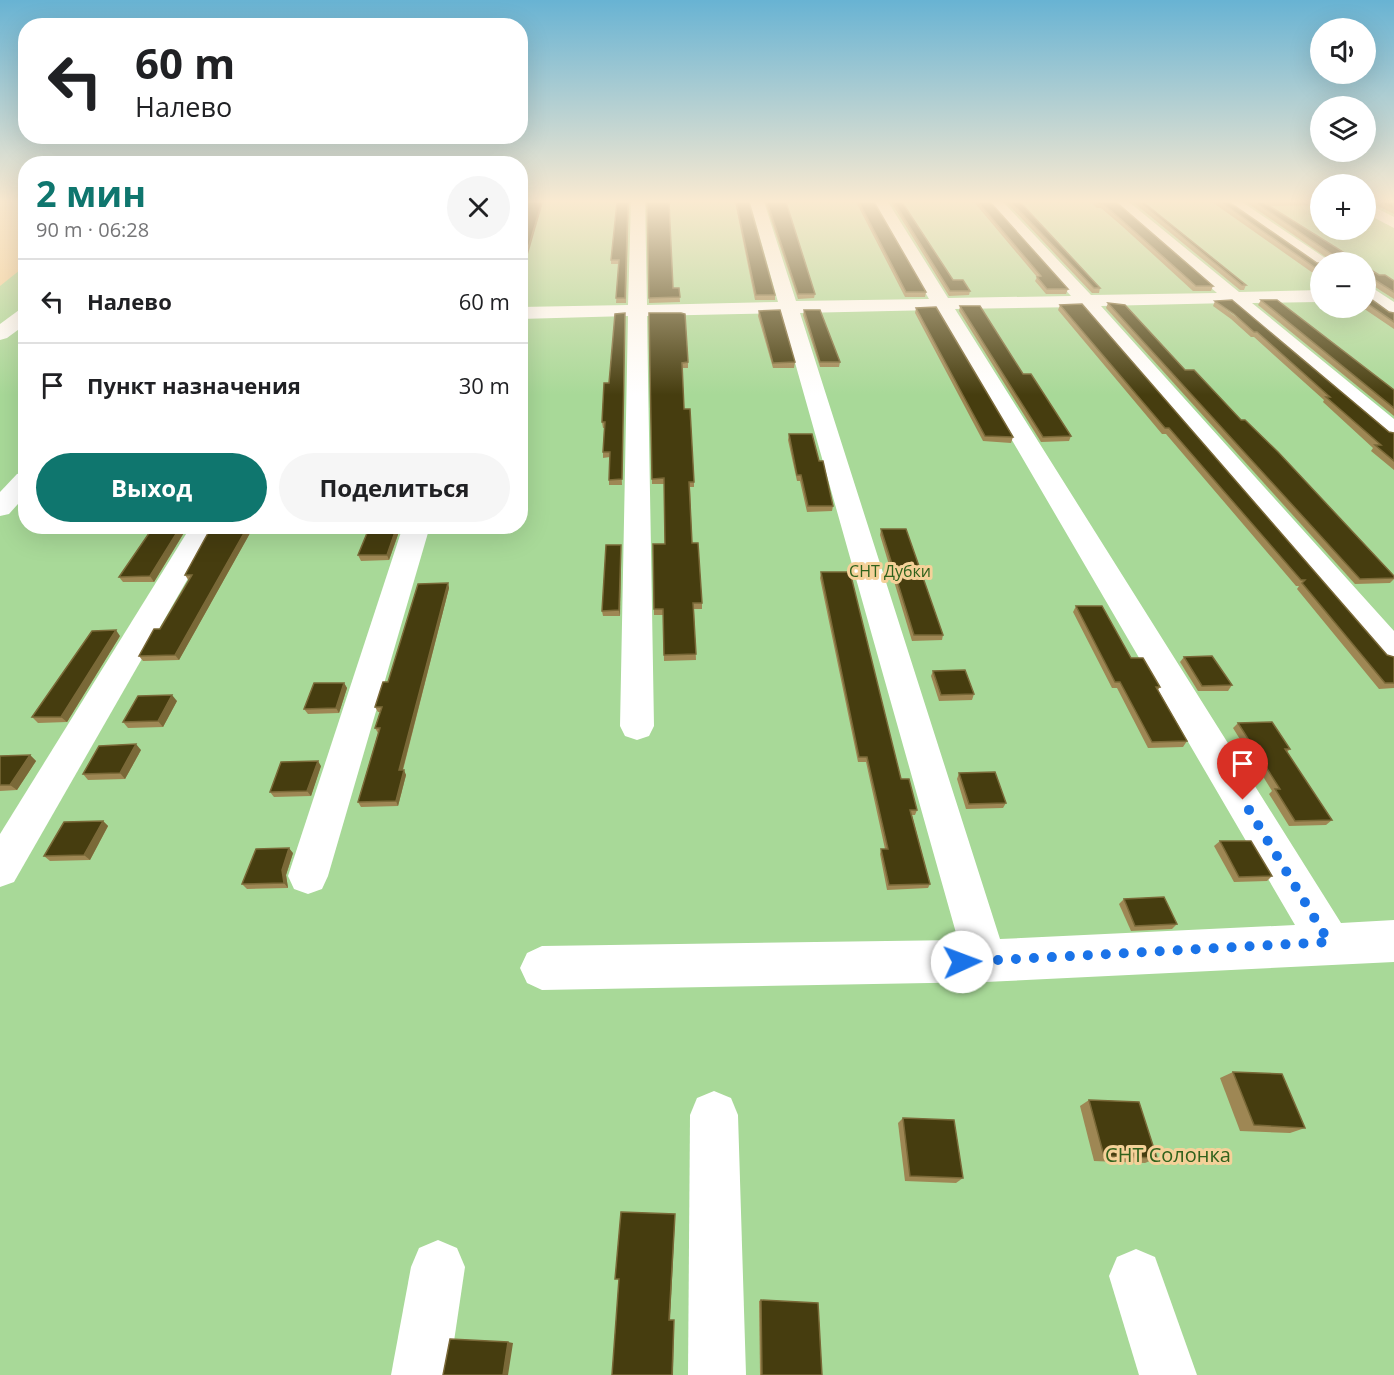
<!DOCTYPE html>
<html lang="ru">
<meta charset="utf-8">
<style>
body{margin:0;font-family:"Open Sans",sans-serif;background:#f6f6f6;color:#202124;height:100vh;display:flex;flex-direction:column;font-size:22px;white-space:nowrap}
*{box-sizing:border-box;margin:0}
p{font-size:20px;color:#757577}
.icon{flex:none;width:33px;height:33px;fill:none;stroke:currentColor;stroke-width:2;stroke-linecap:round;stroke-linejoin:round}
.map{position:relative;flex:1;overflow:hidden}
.sheet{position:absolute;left:18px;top:156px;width:510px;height:378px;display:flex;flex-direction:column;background:#fff;border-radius:24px;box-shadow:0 6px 24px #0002}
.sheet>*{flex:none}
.banner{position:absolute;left:18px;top:18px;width:510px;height:126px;border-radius:24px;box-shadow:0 6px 24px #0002;background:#fff;color:#202124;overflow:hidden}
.fabs{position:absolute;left:1310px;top:18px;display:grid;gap:12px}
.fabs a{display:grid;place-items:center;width:66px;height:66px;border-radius:50%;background:#fff;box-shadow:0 6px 24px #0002;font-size:30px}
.pin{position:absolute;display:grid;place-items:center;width:51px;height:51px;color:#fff;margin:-62px -26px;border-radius:50% 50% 50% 0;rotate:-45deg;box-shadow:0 0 6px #0007}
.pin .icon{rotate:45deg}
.me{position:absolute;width:66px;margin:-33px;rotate:88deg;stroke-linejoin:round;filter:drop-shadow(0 0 4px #0008)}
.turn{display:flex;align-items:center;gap:21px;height:126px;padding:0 18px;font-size:27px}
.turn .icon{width:78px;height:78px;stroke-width:2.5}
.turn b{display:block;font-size:42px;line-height:51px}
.round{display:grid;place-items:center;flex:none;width:63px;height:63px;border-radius:32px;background:#f6f6f6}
.headline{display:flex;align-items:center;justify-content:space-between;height:102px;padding:0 18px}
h1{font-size:36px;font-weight:700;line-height:45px;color:#0f766e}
.action{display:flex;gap:12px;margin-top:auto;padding:12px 18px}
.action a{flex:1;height:69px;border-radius:36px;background:#0f766e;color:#fff;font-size:24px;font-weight:700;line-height:69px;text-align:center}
.action a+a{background:#f6f6f6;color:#202124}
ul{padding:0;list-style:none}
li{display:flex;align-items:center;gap:18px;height:84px;padding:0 18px;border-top:2px solid #e0e0e0}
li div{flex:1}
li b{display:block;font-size:22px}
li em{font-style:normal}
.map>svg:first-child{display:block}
.green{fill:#a8d998;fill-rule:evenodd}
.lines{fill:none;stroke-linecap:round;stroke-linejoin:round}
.minor{fill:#fff;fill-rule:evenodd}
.wall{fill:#9e8754}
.shaded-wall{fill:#7a6938}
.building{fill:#463d0f;stroke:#7a6938;stroke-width:1.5}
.route{stroke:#1a73e8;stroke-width:10;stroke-dasharray:0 18}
.labels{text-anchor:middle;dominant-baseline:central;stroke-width:6;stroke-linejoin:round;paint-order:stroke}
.park-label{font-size:16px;fill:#30621c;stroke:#f5d199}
.near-park-label{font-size:20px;fill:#30621c;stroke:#f5d199}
</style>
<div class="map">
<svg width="1394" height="1375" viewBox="0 0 1394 1375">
<rect width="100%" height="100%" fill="#f5d199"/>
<path class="green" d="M521,202H1320V230H1365V202H1394V1375H0V286L25,266L26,526H520ZM1320,262H1365V308H1320Z"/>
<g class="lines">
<g class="minor">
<path d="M631,202H645L647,305L778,302L750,202H764L796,301L929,299L873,202H888L948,298L1071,296L988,202H1003L1091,295L1217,293L1113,202H1129L1239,292L1320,290V302L1252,303L1394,419V438L1386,436L1230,303L1101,306L1394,631V662L1383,659L1081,307L955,309L1341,923L1394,920V962L985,982L542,990L527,983L520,968L527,953L542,946L958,940L781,313L647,316L654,726L649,736L637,740L625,736L620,726L628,316L520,319V307L628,305ZM936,310L1295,925L1000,939L800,313Z"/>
<polygon points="1225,202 1242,202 1331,262 1320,262 1320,267 1316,266"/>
<polygon points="1365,202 1394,217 1394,228 1365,213"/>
<polygon points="1365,286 1371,287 1394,302 1394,317 1387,315 1365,299"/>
<polygon points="26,308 26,324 7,338 0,340 0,324 19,310"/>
<polygon points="26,472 26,495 9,514 0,516 0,492 17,474"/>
<polygon points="191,526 218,526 14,882 0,887 0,834"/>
<polygon points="403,526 430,526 328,876 322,889 308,894 294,889 288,876"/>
<polygon points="714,1091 731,1098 738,1115 746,1375 688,1375 690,1115 697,1098"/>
<polygon points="438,1240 457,1248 465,1267 449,1375 391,1375 411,1267 419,1248"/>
<polygon points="1136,1249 1155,1257 1197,1375 1139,1375 1109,1276 1117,1257"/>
</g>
</g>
<g class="wall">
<polygon points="629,202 626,303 616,303 619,264 611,264 611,260"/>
<polygon points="647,202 673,288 679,288 680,302 649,303"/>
<polygon points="735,202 749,202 775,295 775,300 755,300"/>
<polygon points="765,202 786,202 815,294 814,298 798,299"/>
<polygon points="856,202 874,202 926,292 925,297 905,297"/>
<polygon points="891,202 902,202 953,280 970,291 969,295 949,296"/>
<polygon points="974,202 990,202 1068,289 1066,294 1046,294 1035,281 1037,277"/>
<polygon points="1006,202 1020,202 1100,288 1099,293 1092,293"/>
<polygon points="1091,202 1116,202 1213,286 1211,291 1193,291 1122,226 1101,208 1097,208"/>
<polygon points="1133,202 1143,202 1246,285 1244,290 1240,290"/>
<polygon points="1212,202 1229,202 1317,263 1320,263 1320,278"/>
<polygon points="1246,202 1320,202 1320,205 1269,206 1359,262 1323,262 1325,260 1330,260"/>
<polygon points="1370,202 1394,202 1394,214"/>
<polygon points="1365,266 1379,275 1394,281 1394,299 1372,285 1367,285 1367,296 1389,312 1394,313 1394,329 1363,308 1365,308"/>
<polygon points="1261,300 1394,390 1394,416 1258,305"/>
<polygon points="1215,301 1389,432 1394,433 1394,470 1371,451 1373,448 1323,402 1324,400 1254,337 1251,337 1231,319 1213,306"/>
<polygon points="1108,303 1241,420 1394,576 1394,579 1390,583 1355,584 1106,308"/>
<polygon points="1060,305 1387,655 1394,657 1394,688 1379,689 1297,589 1299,586 1296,586 1166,434 1162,434 1058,310"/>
<polygon points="960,306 1023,374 1071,436 1069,441 1041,442 959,311"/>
<polygon points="916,308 1013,437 1011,443 983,441 915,313"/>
<polygon points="804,310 840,362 839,367 820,367 803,315"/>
<polygon points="759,311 795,362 794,368 773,368 758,316"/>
<polygon points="649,313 688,362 688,368 682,368 684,409 694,482 694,487 690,487 692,543 702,603 702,609 694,609 696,660 664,661 663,615 654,615 653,544 665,544 664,484 652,484"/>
<polygon points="615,314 622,485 609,485 609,480 610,457 603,458 603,452 604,428 603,428 602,422 609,383"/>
<polygon points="789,434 819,461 833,506 832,511 807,512 800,481 797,481 788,440"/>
<polygon points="154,526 188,526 154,582 123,582 119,577"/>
<polygon points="212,526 254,526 179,660 143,661 139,656 160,629 189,581 185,575"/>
<polygon points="370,526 401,526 389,560 361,561 358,555"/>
<polygon points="881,529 943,635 942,640 912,641 880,535"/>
<polygon points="621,550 620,616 603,616 602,611"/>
<polygon points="821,572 901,779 917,810 915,815 912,815 930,884 928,888 887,890 880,854 881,849 885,849 866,762 858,762 820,578"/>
<polygon points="448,583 449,588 403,770 406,775 398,806 361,807 358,802 378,733 375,728 380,712 378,712 375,707 388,682"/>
<polygon points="1076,606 1131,658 1160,687 1158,690 1187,741 1183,747 1148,748 1117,688 1112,688 1073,612"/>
<polygon points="120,636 67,722 38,723 32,717"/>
<polygon points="1184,657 1232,685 1228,691 1198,691 1180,662"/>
<polygon points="933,671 974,694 972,700 939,701 931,676"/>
<polygon points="344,683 347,688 339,713 308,714 304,709"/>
<polygon points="177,701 163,727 128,728 123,722"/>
<polygon points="1238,723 1290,749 1287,752 1332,820 1326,825 1289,826 1269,794 1272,791 1233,728"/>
<polygon points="141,750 125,779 88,780 83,774"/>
<polygon points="30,755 36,761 17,790 0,791 0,756"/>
<polygon points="321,766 311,796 274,797 270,792"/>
<polygon points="959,773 1006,803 1003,808 966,809 957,779"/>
<polygon points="103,821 108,826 90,860 50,861 44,856"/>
<polygon points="1220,841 1272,876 1267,881 1234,882 1214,846"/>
<polygon points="293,853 286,875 288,888 247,889 242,884"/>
<polygon points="1124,899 1177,924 1172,929 1131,931 1119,904"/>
<polygon points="1233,1072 1305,1128 1290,1133 1240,1131 1220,1078"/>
<polygon points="1089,1100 1157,1158 1145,1163 1094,1161 1080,1106"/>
<polygon points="903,1118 963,1178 956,1183 905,1181 898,1123"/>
<polygon points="761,1300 822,1375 760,1375 759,1301"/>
</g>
<g class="shaded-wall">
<polygon points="542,202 543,202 520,282 520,275"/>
<polygon points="526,291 527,295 524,305 520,306 520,301"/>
<polygon points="181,526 188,526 154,582 150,576"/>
<polygon points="248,526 254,526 179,660 175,655"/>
<polygon points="397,526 401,526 389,560 387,555"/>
<polygon points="621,545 621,550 620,616 619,610"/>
<polygon points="448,583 449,588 401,776 399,770"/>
<polygon points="116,630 120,636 67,722 61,717"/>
<polygon points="344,683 347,688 339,713 336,708"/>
<polygon points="172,695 177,701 163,727 158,721"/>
<polygon points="136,744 141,750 125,779 120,773"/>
<polygon points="30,755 36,761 17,790 10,785"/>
<polygon points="318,761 321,766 311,796 307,791"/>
<polygon points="404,770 406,775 398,806 396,801"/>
<polygon points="103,821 108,826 90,860 84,855"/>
<polygon points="289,848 293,853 286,875 288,888 284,883 282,870"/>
<polygon points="675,1214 675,1218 670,1321 669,1320"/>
<polygon points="674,1320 673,1375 672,1375"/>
<polygon points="508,1342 513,1343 508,1375 503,1375"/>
</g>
<g class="building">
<polygon points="520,202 542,202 520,275"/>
<polygon points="617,202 628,202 625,298 616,298 619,260 611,260"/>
<polygon points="647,202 669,202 673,288 679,288 680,297 649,298"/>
<polygon points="736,202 749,202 775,295 756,295"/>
<polygon points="767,202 786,202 815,294 798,294"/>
<polygon points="859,202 874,202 926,292 906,292"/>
<polygon points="894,202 902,202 953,280 963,280 970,291 950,291"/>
<polygon points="978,202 990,202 1068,289 1047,289 1037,277 1041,276"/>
<polygon points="1011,202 1020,202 1100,288 1094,288"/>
<polygon points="1097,202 1116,202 1213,286 1196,286 1124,222 1103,204 1099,204"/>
<polygon points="1140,202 1143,202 1246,285 1242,285"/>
<polygon points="1221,202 1229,202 1317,263 1320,263 1320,271"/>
<polygon points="1255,202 1263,202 1359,262 1324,262 1325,260 1334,260 1336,257"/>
<polygon points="1381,202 1394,202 1394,209"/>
<polygon points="1365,266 1379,275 1385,275 1394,281 1394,292 1375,280 1367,279 1367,296 1389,312 1394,313 1394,322 1365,302"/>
<polygon points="520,291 526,291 524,300 520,301"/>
<polygon points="1232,300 1389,432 1394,433 1394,461 1375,445 1381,445 1326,397 1330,397 1257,332 1254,332 1234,314 1215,301"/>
<polygon points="1261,300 1277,300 1394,390 1394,408"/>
<polygon points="1108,303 1125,305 1185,370 1194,370 1241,420 1245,420 1278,452 1394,576 1394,578 1360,579"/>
<polygon points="1082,304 1387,655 1394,657 1394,683 1385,683 1302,583 1305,580 1301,580 1169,428 1165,428 1060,305"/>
<polygon points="960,306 980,306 1023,374 1031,374 1071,436 1043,437"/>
<polygon points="936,307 1013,437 985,436 916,308"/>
<polygon points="780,310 795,362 773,363 759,311"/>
<polygon points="804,310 820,310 840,362 820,362"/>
<polygon points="625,313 622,479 609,480 610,452 603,452 605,422 602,422 604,383 609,383 615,314"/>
<polygon points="649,313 681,313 685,314 688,362 682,363 684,409 690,409 694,482 689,482 692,543 698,543 702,603 693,603 696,654 664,655 663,609 654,609 653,544 665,544 664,478 652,479"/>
<polygon points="789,434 812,434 819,461 823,461 833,506 808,506 801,475 797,475"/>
<polygon points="154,526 181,526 150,576 119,577"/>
<polygon points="212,526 248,526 175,655 139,656 154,629 160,629 192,575 185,575"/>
<polygon points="370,526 397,526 387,555 358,555"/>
<polygon points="881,529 906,529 943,635 914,635"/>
<polygon points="606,545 621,545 619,610 602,611"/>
<polygon points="821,572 850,572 901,779 909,779 917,810 910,810 930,884 889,885 881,849 888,849 867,757 859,757"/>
<polygon points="448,583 399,770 404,770 396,801 358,802 380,728 375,728 382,707 375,707 383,682 388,682 418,584"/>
<polygon points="1076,606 1102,606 1131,658 1143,658 1160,687 1156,687 1187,741 1152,742 1120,682 1115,682"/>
<polygon points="116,630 61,717 32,717 92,631"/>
<polygon points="1212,656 1232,685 1202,686 1184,657"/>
<polygon points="965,670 974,694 941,695 933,671"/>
<polygon points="314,683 344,683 336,708 304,709"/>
<polygon points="172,695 158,721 123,722 138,696"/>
<polygon points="1272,722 1290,749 1285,749 1332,820 1295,821 1275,789 1280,789 1238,723"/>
<polygon points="136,744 120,773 83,774 99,746"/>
<polygon points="30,755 10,785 0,785 0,756"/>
<polygon points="318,761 307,791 270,792 281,762"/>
<polygon points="995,772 1006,803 969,804 959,773"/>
<polygon points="103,821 84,855 44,856 64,822"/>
<polygon points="1220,841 1251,841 1272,876 1239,877"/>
<polygon points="289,848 282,870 284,883 242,884 256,849"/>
<polygon points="1164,897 1177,924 1135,926 1124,899"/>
<polygon points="1233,1072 1282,1074 1305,1128 1254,1125"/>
<polygon points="1089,1100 1139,1102 1157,1158 1104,1156"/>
<polygon points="903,1118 954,1120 963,1178 910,1176"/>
<polygon points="621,1212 675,1214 669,1320 674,1320 672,1375 612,1375 619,1279 615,1279"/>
<polygon points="761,1300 818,1303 822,1375 762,1375"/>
<polygon points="450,1339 508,1342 503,1375 443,1375"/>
</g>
<linearGradient id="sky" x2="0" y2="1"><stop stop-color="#68b3d3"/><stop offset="0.51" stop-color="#faead1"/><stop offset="1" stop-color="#faead1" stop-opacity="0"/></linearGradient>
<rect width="1394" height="395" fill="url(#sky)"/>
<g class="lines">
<polyline class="route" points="962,962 1329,942 1243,800"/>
</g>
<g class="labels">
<g class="park-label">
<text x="890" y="571">СНТ Дубки</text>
</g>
<g class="near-park-label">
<text x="1168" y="1154">СНТ Солонка</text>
</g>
</g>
</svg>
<div class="fabs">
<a><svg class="icon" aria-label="sound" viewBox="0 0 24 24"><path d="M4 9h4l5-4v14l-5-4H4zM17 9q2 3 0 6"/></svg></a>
<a><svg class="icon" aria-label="layers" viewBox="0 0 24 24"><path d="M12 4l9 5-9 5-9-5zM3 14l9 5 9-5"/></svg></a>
<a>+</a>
<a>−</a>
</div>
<div class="pin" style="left:1243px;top:800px;background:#d93025"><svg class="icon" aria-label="arrive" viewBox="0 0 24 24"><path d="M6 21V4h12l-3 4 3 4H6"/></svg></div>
<svg class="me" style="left:962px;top:962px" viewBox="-20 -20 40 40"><circle r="19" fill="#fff"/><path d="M0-13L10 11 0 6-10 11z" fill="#1a73e8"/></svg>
<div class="banner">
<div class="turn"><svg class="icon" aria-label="left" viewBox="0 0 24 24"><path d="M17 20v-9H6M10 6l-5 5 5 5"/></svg><div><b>60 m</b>Налево</div></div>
</div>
<section class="sheet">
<div class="headline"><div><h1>2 мин</h1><p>90 m · 06:28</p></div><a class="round"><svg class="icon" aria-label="close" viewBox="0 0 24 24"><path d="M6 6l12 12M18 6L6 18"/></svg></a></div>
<ul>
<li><svg class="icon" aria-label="left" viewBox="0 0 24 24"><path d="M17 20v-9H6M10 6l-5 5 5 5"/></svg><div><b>Налево</b></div><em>60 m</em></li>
<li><svg class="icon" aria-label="arrive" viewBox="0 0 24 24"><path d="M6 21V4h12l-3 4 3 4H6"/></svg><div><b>Пункт назначения</b></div><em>30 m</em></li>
</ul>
<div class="action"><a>Выход</a><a>Поделиться</a></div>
</section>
</div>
